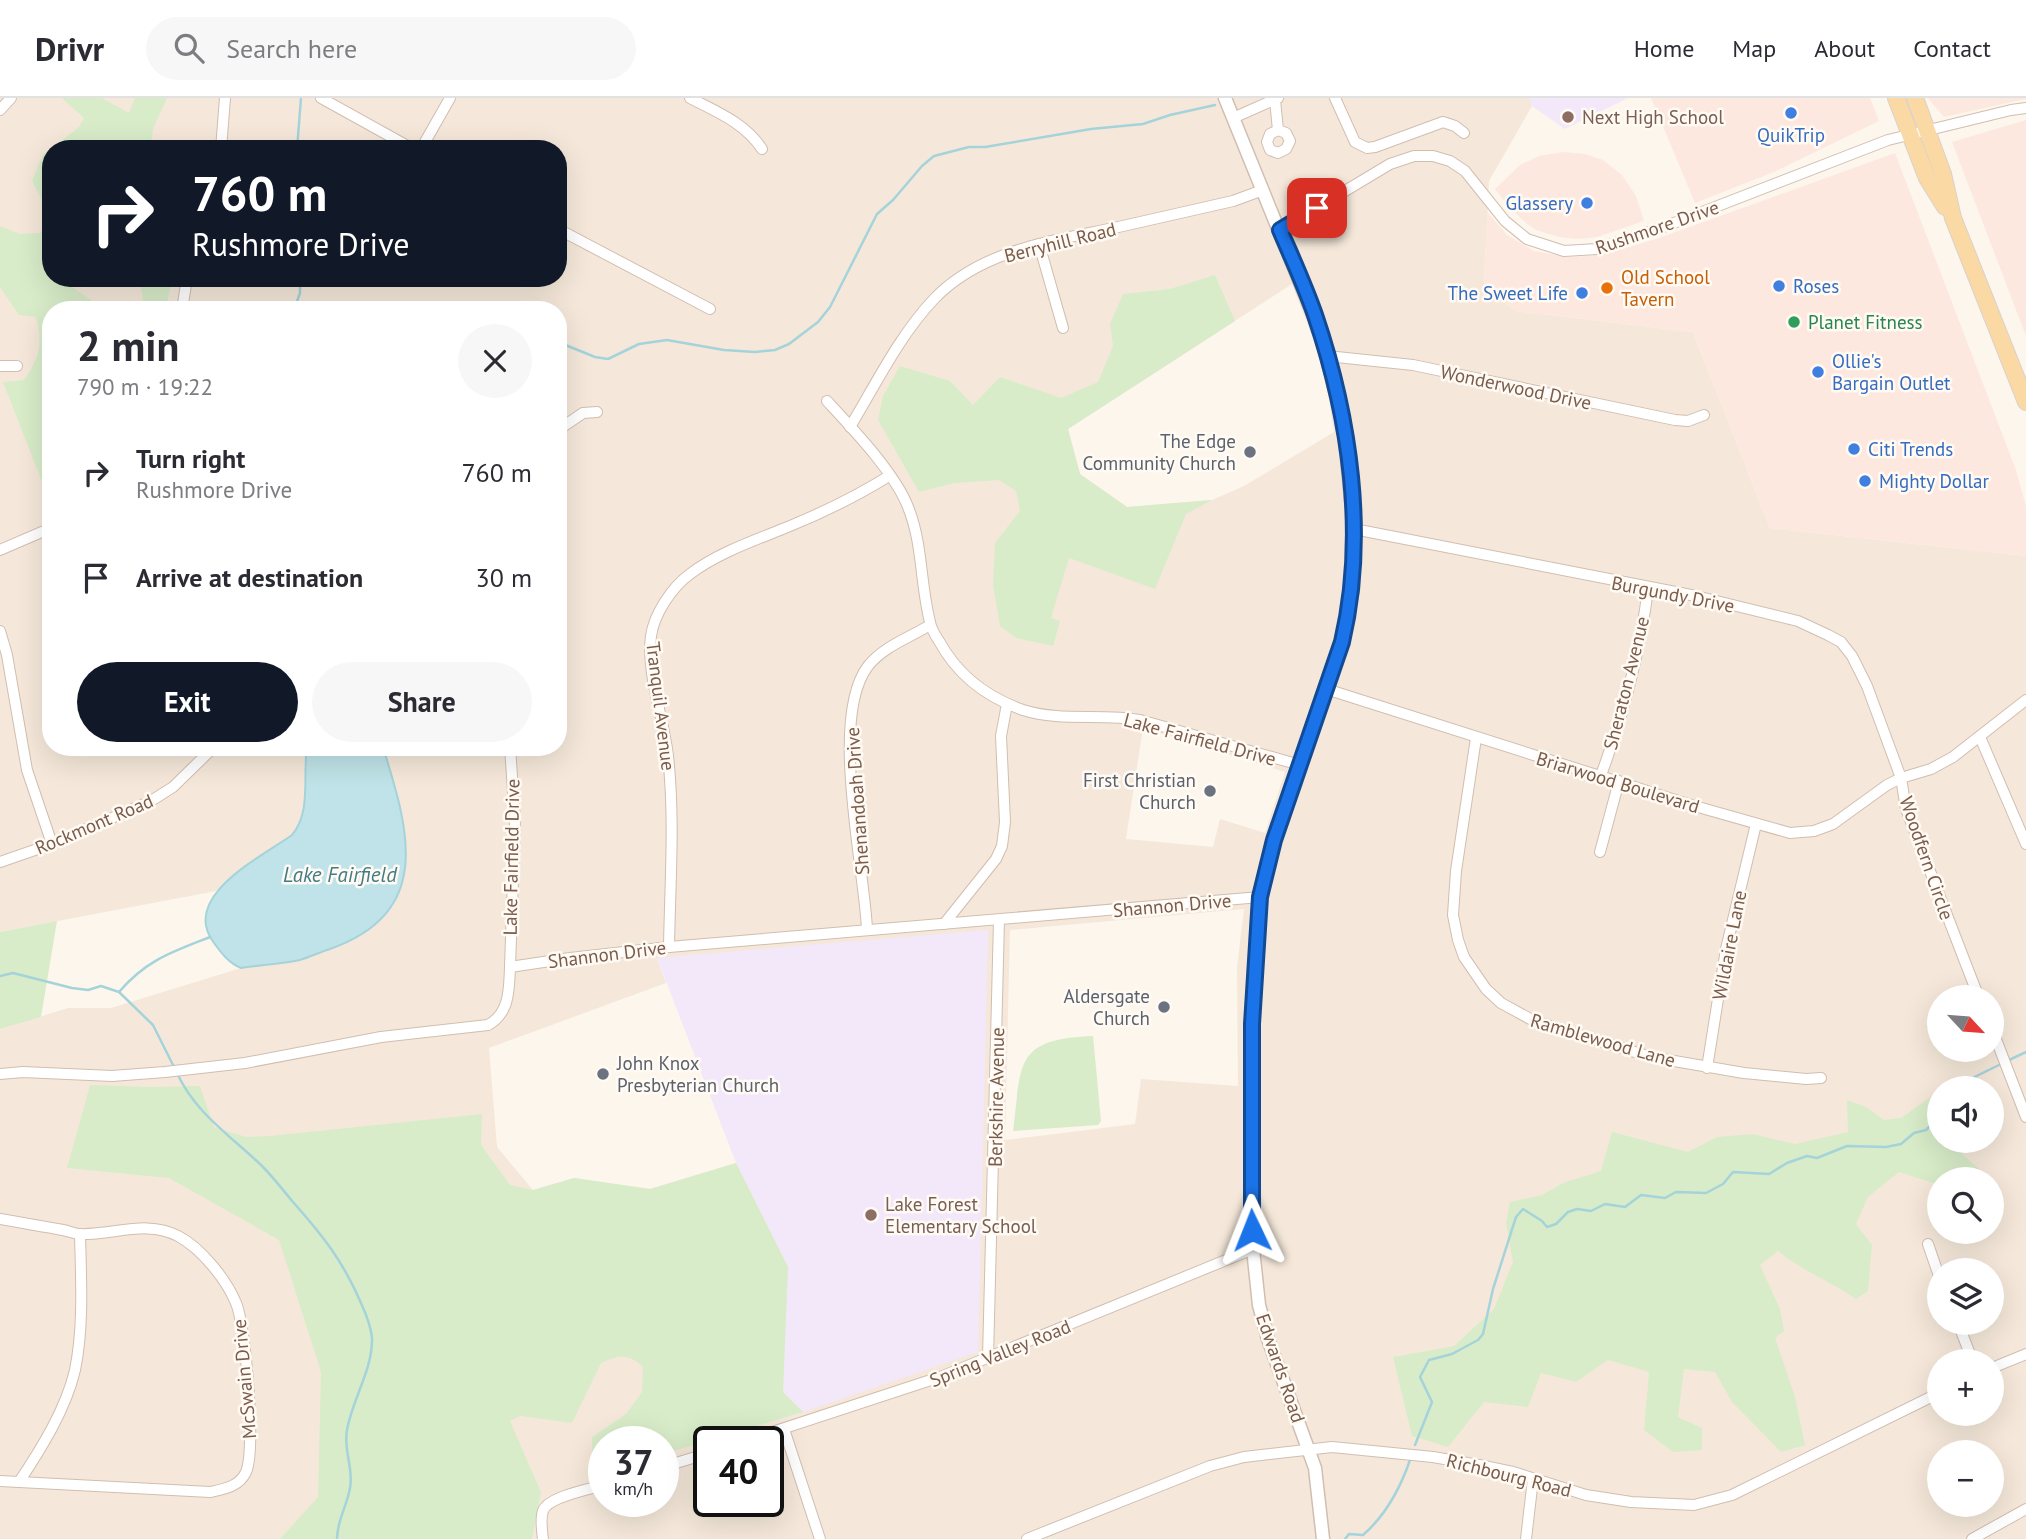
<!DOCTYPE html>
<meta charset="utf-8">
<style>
body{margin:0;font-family:"PT Sans",sans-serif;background:#f7f7f7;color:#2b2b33;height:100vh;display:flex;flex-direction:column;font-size:26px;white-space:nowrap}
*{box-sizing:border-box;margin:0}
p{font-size:23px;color:#7c7c81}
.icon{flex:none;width:38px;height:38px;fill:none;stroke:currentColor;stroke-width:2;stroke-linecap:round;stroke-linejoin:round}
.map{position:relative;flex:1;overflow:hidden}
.drawer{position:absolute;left:42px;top:203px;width:525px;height:455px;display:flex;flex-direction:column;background:#fff;border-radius:28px;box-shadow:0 7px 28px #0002}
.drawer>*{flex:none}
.banner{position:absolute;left:42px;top:42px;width:525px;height:147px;border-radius:28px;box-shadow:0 7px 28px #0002;background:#111827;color:#fff;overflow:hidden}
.needle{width:46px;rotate:116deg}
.controls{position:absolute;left:1927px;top:887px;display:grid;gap:14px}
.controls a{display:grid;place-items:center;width:77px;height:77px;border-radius:50%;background:#fff;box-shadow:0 7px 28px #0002;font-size:35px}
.speed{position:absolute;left:588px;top:1328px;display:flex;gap:14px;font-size:35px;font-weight:700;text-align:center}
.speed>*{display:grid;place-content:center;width:91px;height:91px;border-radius:50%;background:#fff;box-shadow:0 7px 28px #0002;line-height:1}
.speed small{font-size:18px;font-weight:400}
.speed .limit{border:4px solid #111;border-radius:10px;background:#fff;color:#111}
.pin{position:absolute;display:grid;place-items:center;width:60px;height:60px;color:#fff;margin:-30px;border-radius:14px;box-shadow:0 4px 10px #0006}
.me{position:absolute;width:77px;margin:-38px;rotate:358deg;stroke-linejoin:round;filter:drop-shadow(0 0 5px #0008)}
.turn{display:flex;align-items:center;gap:24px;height:147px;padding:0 35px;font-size:32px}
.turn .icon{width:91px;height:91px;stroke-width:2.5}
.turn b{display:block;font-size:49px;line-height:60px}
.round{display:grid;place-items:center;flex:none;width:74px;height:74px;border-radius:37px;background:#f7f7f7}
.overview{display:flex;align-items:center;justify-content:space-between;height:119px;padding:0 35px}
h1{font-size:42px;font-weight:700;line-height:52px}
.primary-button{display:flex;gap:14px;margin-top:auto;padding:14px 35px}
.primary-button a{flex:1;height:80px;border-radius:42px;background:#111827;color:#fff;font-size:28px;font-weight:700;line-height:80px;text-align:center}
.primary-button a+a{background:#f7f7f7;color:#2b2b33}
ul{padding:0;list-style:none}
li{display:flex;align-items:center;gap:21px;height:105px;padding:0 35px}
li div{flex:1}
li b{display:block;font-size:26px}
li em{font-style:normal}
header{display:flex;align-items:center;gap:42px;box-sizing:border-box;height:98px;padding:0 35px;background:#fff;border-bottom:2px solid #e1e1e2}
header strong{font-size:33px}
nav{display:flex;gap:38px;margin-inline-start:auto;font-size:24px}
.search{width:490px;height:63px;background:#f7f7f7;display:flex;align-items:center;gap:18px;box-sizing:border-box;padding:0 24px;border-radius:38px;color:#7c7c81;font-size:26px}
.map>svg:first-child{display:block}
.residential{fill:#f5e8da;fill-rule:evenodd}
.commercial{fill:#fde8e0}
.education{fill:#f3e8fa}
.green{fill:#d8ecc9}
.water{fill:#bfe3e8;stroke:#a5d3da;stroke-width:2}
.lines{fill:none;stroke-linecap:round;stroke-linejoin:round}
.stream{stroke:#a5d3da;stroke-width:2.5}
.minor-casing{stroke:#d1beb0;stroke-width:12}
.tertiary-casing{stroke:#d1beb0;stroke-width:15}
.primary-casing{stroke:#dad1cd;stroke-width:18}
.minor{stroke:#fff;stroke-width:10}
.tertiary{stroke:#fff;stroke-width:12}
.primary{stroke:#fbd9a5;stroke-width:16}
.route-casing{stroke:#114b97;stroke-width:18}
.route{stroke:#1a73e8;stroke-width:12}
.shop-dot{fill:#3f7fe0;stroke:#fffaf3;stroke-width:2.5}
.education-dot{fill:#8d6e63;stroke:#fffaf3;stroke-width:2.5}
.food-dot{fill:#e8710a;stroke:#fffaf3;stroke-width:2.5}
.leisure-dot{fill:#2e9e5b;stroke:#fffaf3;stroke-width:2.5}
.worship-dot{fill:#6b7280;stroke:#fffaf3;stroke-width:2.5}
.labels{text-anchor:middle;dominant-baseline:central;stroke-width:5;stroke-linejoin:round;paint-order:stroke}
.education-label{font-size:19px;fill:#785e54;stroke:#fffaf3;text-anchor:start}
.shop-label{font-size:19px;fill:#366cbe;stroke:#fffaf3;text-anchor:start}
.street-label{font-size:19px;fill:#7a5c4d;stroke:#fffaf3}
.food-label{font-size:19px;fill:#c56008;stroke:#fffaf3;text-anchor:start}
.leisure-label{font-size:19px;fill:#27864d;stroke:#fffaf3;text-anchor:start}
.worship-label{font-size:19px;fill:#5b616d;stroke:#fffaf3;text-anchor:end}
.water-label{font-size:21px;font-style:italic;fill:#437c86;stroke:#fffaf3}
</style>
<header>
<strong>Drivr</strong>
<div class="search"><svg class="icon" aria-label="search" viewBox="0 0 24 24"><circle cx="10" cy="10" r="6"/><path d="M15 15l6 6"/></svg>Search here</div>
<nav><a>Home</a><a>Map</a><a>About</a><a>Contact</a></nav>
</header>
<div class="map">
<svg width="2026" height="1441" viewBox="0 0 2026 1441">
<rect width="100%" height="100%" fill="#fdf6ec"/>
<path class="residential" d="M0,0H1530L1532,8L1489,83L1484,189L1516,213L1693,234L1770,430L2026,458V1441H0V931L68,910H111L241,870L301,861L383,820L394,807L400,793L387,667L383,649H558V212H51V649H307L304,666V713L301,726L292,737L216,793L0,834ZM51,51H558V180H51ZM1292,186L1316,248L1328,295L1334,334L1244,388L1212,402L1127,409L1080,376L1068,331ZM1143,630L1285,674L1265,735L1220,721L1213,749L1126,741ZM1244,811L1237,869L1238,988L1141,981L1135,1026L1005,1042L1010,832ZM657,860L978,1254L788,1169L736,1065L650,1091L574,1080L533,1092L497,1049L489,950L666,885ZM1939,900H1992V952H1939ZM1939,990H1992V1043H1939ZM1939,1082H1992V1134H1939ZM1939,1172H1992V1225H1939ZM1939,1264H1992V1316H1939ZM604,1344H663V1404H604ZM709,1344H768V1404H709ZM1939,1354H1992V1407H1939Z"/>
<g class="commercial">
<polygon points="1651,0 1870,0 1879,23 1774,74 1695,105"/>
<polygon points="1928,0 2026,0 2026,1 1944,19"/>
<polygon points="2026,22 2026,238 1952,44"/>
<polygon points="1563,54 1585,56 1603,62 1622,77 1636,98 1644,123 1597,139 1578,141 1559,139 1536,132 1526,125 1508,108 1495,91 1520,67 1539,58"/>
<polygon points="1895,55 2016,372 2026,408 2026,458 1770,430 1693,234 1516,213 1484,188 1487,114 1507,137 1534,153 1567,159 1588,158 1623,151 1659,140"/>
</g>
<g class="education">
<polygon points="1530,0 1628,0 1565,31 1532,8"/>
<polygon points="988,832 978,1254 803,1314 783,1294 788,1169 736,1065 657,860"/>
</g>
<g class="green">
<polygon points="62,0 102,0 129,15 135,0 167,0 153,31 151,45 158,51 51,51 79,29 84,20"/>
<path d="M51,51V180H74L69,187L106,212H51V407L3,284L24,282C40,259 43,246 36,219L19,217L0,189V128L20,136L40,135C54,119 40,99 32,83L43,56Z"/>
<polygon points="1215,177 1235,223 1068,331 1080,376 1127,409 1212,402 1186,416 1155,491 1069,460 1051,520 1060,523 1053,548 1016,540 1000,528 993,487 995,445 1020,413 1016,393 999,382 954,385 919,394 878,322 883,298 900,268 950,283 973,307 1000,279 1061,300 1098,284 1113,248 1110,226 1123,196 1170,191"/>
<polygon points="130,180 172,180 166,212 140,212 143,204 141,189"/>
<polygon points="57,823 41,919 0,931 0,834"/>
<path d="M1093,938L1101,1023L1098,1027L1013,1033C1022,966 1013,941 1093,938Z"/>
<path d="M90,987L150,989L200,988L214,1029L246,1039L270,1038L482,1016L481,1047L510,1087L533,1092L574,1080L650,1091L736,1065L788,1169L783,1294L803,1314L663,1356V1344H604V1374L592,1377V1339L626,1316L642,1294L643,1269C628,1255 619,1257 601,1265L572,1325L520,1318L510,1323L541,1394L532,1441H280L318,1399L321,1274L279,1142L169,1080L67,1070Z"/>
<path d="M1932,998L1939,999V1043H1958L1963,1057L1987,1078L1984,1081L1939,1082V1087L1899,1074L1868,1099L1856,1126L1872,1147L1868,1193L1856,1201C1830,1183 1802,1173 1778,1153L1760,1167L1780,1211L1784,1233L1775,1240L1795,1299L1805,1347L1781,1354L1732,1304L1715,1274L1684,1271L1678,1319L1702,1330V1352L1673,1354L1644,1332L1649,1274L1608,1262L1576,1284L1541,1275L1528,1309L1484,1304L1448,1349L1412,1338L1393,1259L1454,1248L1494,1211L1513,1164L1506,1125L1510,1104L1542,1097L1563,1085L1601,1073L1612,1034L1688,1054L1717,1039L1753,1036L1795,1046L1848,1034L1847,1002L1866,1009L1884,1022L1901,1020Z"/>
</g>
<path class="water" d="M307,649H383C409,733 434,814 330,851C320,854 310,859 300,862C281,866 261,867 241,870C229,865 222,856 214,845C179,799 261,759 292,737C312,713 302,679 307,649Z"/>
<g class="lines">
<g class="stream">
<polyline points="297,51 301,0"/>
<polyline points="294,212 300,195 300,180"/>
<polyline points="558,244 595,259 608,261 639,246 667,242 724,252 755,254 775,252 789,246 818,224 830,209 877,116 893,102 922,68 934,58 969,49 985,49 1091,31 1143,26 1170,17 1215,7"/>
<polyline points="0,878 13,875 72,890 88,892 101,888 119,894 153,927 174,969"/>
<path d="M119,894C146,862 172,854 210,839"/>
<polyline points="2007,963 2026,954"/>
<path d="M177,975C195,1015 231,1038 262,1068C273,1079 283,1092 293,1104C323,1138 343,1163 361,1205C366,1216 371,1228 372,1240C373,1271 352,1302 347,1332C343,1352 354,1371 350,1390C347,1408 337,1422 337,1441"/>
<polyline points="1952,990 2001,966"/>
<polyline points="1415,1347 1432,1304 1420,1279 1429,1262 1452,1256 1478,1242 1483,1236 1493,1191 1516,1119 1523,1111 1542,1123 1547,1129 1556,1126 1568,1114 1577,1111 1591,1113 1605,1106 1625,1109 1641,1097 1665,1100 1676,1094 1706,1095 1723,1086 1733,1074 1769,1076 1787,1065 1807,1058 1817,1060 1847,1048 1886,1049 1901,1046 1914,1035 1926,1032 1939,1019"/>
<path d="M1345,1441L1349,1436L1363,1437C1386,1417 1400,1391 1410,1362"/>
</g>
<g class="minor-casing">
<g id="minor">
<polyline points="321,0 413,51"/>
<path d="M690,0C717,14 745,25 762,51"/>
<polyline points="1335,0 1355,44 1367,50 1375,49 1443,24 1455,28 1464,35"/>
<polyline points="1275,2 1278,32 1286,35 1290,43 1286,51 1278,55 1270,52 1267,44 1270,36 1278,32"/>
<polyline points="0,12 11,0"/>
<polyline points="1233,20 1278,0"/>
<polyline points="221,51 225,0"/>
<polyline points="421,51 450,0"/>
<polyline points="558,131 710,211"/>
<polyline points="1280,132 1390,66 1414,58 1433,58 1450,63 1465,73 1505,123 1527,141 1564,153 1597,151 1661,130 1888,42 2011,12 2026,10"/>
<polyline points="1039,146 1063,230"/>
<polyline points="182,212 187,180"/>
<polyline points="1327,258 1413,267 1675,322 1688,323 1704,317"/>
<polyline points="0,268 17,268"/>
<path d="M827,303C852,330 895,375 908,409C923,446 920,485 930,524C931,531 935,537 939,543C958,578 986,599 1023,612C1061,624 1102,615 1140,622L1300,667"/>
<path d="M850,329C876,286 899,238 934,201C981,152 1052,143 1114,130C1154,121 1194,112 1233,103L1263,92"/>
<polyline points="558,332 583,315 597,314"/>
<polyline points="1354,431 1696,498 1798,523 1828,537 1841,544 1852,558 1867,588 1901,680 1906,711 1979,900"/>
<polyline points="0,452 51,430"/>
<polyline points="0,533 7,557 27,672 52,746"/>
<polyline points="1326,591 1691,707 1790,735 1814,733 1833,726 1887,687 1901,680 1931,671 1953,659 2026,602"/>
<polyline points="1980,639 2026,746"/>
<polyline points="1476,640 1456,773 1453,817 1458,842 1464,859 1486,891 1501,905 1534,923 1651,959 1744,975 1806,981 1821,980"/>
<polyline points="510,649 515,722 510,869"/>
<path d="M1601,677C1623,618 1640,554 1648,491"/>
<polyline points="1600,754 1619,683"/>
<polyline points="0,764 52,746 151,703 173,689 214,649"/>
<polyline points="944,826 996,761 1002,748 1005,724 1001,638 1007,606"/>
<path d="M867,831C864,767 829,619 868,568C884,548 909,540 930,527"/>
<path d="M669,849C670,786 675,721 668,658C664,621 646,575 651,538C654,516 672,489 690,476C719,454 756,442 790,428C824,414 857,398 889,378"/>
<polyline points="1992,931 2026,1019"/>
<polyline points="1707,970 1726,851 1756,726"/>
<path d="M0,976L23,974L112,978L165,974L245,965L381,939L488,927C510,915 509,891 510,869L570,860L669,849L1260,799"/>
<path d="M0,1121C21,1125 42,1128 63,1132C68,1133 73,1135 78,1136C111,1138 147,1121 178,1138C201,1150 226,1181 236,1205C246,1229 256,1352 246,1374C239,1389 224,1391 210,1394L0,1383"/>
<polyline points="1928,1146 1939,1178"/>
<polyline points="1958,1225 1973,1264"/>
<polyline points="988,1260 999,822"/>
<polyline points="1992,1270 2026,1256"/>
<polyline points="784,1331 820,1441"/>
<polyline points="742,1344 943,1278 1253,1151"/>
<polyline points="663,1369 709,1355"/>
<path d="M19,1384C41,1351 66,1311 75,1272C84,1228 81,1180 80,1136"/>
<path d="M543,1441C542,1432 540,1421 543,1413C547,1399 590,1391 604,1387"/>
<polyline points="1027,1441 1210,1368 1244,1359 1332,1349 1433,1359 1479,1367 1513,1374 1586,1397 1631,1404 1694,1407 1732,1397 1939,1295"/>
<polyline points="1526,1441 1533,1381"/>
<polyline points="1972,1441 2026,1411"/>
</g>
</g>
<g class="tertiary-casing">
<polyline id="tertiary" points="1225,0 1321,236 1344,329 1354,431 1353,490 1342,544 1267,765 1260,799 1252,926 1251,1112 1253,1151 1259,1207 1268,1241 1315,1370 1323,1441"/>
</g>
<g class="primary-casing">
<g id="primary">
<polyline points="1896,0 1927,80 1945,109"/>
<polyline points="1915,0 1943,76 1953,120 2026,304"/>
</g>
</g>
<use href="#minor" class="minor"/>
<use href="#tertiary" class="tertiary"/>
<use href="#primary" class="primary"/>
</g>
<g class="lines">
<g class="route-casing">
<path id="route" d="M1252,1132V926L1260,799L1274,742L1342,544C1367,437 1350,320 1315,217C1305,188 1292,160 1280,132L1317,110"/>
</g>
<use href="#route" class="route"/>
</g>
<g class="shop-dot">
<circle cx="1791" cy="15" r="7"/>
<circle cx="1587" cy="105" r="7"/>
<circle cx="1779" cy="188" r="7"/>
<circle cx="1582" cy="195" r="7"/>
<circle cx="1818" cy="274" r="7"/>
<circle cx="1854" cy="351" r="7"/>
<circle cx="1865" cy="383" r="7"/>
</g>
<g class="education-dot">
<circle cx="1568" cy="19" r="7"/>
<circle cx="871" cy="1117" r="7"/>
</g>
<circle class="food-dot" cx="1607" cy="190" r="7"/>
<circle class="leisure-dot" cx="1794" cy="224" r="7"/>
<g class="worship-dot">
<circle cx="1250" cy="354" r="7"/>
<circle cx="1210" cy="693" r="7"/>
<circle cx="1164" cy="909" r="7"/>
<circle cx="603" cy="976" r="7"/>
</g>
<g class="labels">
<g class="education-label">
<text x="1582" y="19">Next High School</text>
<text x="885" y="1106">Lake Forest<tspan x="885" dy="22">Elementary School</tspan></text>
</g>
<g class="shop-label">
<text x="1791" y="37" text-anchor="middle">QuikTrip</text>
<text x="1573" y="105" text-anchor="end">Glassery</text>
<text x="1793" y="188">Roses</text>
<text x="1568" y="195" text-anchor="end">The Sweet Life</text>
<text x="1832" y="263">Ollie's<tspan x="1832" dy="22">Bargain Outlet</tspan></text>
<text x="1868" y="351">Citi Trends</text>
<text x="1879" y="383">Mighty Dollar</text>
</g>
<g class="street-label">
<text transform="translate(1657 129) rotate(-19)">Rushmore Drive</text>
<text transform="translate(1060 144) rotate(-14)">Berryhill Road</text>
<text transform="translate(1516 289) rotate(12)">Wonderwood Drive</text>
<text transform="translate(1673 496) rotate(11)">Burgundy Drive</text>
<text transform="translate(1626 585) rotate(-76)">Sheraton Avenue</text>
<text transform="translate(661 608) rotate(83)">Tranquil Avenue</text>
<text transform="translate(1200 641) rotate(15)">Lake Fairfield Drive</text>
<text transform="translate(1618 684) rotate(17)">Briarwood Boulevard</text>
<text transform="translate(857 703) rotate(-94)">Shenandoah Drive</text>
<text transform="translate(94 726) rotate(-23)">Rockmont Road</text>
<text transform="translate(511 759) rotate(-89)">Lake Fairfield Drive</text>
<text transform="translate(1927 760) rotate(71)">Woodfern Circle</text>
<text transform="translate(1172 807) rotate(-5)">Shannon Drive</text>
<text transform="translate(1729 847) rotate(-79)">Wildaire Lane</text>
<text transform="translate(607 856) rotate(-7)">Shannon Drive</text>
<text transform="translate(1603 942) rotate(16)">Ramblewood Lane</text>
<text transform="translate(996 999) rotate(-89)">Berkshire Avenue</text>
<text transform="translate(1000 1255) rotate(-22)">Spring Valley Road</text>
<text transform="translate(1281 1270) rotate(71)">Edwards Road</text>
<text transform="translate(244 1281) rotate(-95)">McSwain Drive</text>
<text transform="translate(1509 1377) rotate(14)">Richbourg Road</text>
</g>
<g class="food-label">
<text x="1621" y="179">Old School<tspan x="1621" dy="22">Tavern</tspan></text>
</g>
<g class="leisure-label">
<text x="1808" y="224">Planet Fitness</text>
</g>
<g class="worship-label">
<text x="1236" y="343">The Edge<tspan x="1236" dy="22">Community Church</tspan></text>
<text x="1196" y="682">First Christian<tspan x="1196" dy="22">Church</tspan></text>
<text x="1150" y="898">Aldersgate<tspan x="1150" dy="22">Church</tspan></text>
<text x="617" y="965" text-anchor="start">John Knox<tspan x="617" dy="22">Presbyterian Church</tspan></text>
</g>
<g class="water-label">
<text x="340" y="776">Lake Fairfield</text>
</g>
</g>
</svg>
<div class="controls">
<a><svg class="needle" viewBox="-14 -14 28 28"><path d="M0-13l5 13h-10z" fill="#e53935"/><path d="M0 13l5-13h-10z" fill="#7c7c81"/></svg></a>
<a><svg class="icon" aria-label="sound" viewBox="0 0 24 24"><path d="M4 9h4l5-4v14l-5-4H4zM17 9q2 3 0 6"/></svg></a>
<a><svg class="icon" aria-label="search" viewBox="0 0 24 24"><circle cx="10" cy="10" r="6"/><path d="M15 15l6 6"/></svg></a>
<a><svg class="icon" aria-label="layers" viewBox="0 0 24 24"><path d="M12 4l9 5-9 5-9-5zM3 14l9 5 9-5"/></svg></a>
<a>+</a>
<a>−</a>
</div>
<div class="speed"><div>37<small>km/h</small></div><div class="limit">40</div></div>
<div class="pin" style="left:1317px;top:110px;background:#d93025"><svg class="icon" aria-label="arrive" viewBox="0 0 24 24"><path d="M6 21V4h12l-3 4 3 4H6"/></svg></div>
<svg class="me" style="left:1252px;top:1132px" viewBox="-20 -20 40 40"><path d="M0-17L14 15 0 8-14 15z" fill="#1a73e8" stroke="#fff" stroke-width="4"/></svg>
<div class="banner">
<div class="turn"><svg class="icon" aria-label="right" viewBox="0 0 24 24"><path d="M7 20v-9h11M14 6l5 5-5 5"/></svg><div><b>760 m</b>Rushmore Drive</div></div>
</div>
<section class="drawer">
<div class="overview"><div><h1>2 min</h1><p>790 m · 19:22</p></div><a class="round"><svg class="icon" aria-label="close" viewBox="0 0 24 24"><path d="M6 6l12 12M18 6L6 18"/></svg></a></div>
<ul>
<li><svg class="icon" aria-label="right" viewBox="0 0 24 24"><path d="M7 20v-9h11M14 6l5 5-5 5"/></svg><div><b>Turn right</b><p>Rushmore Drive</p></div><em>760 m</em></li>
<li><svg class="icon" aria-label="arrive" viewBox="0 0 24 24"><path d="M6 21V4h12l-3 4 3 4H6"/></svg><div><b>Arrive at destination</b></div><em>30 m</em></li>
</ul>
<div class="primary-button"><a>Exit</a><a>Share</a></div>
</section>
</div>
